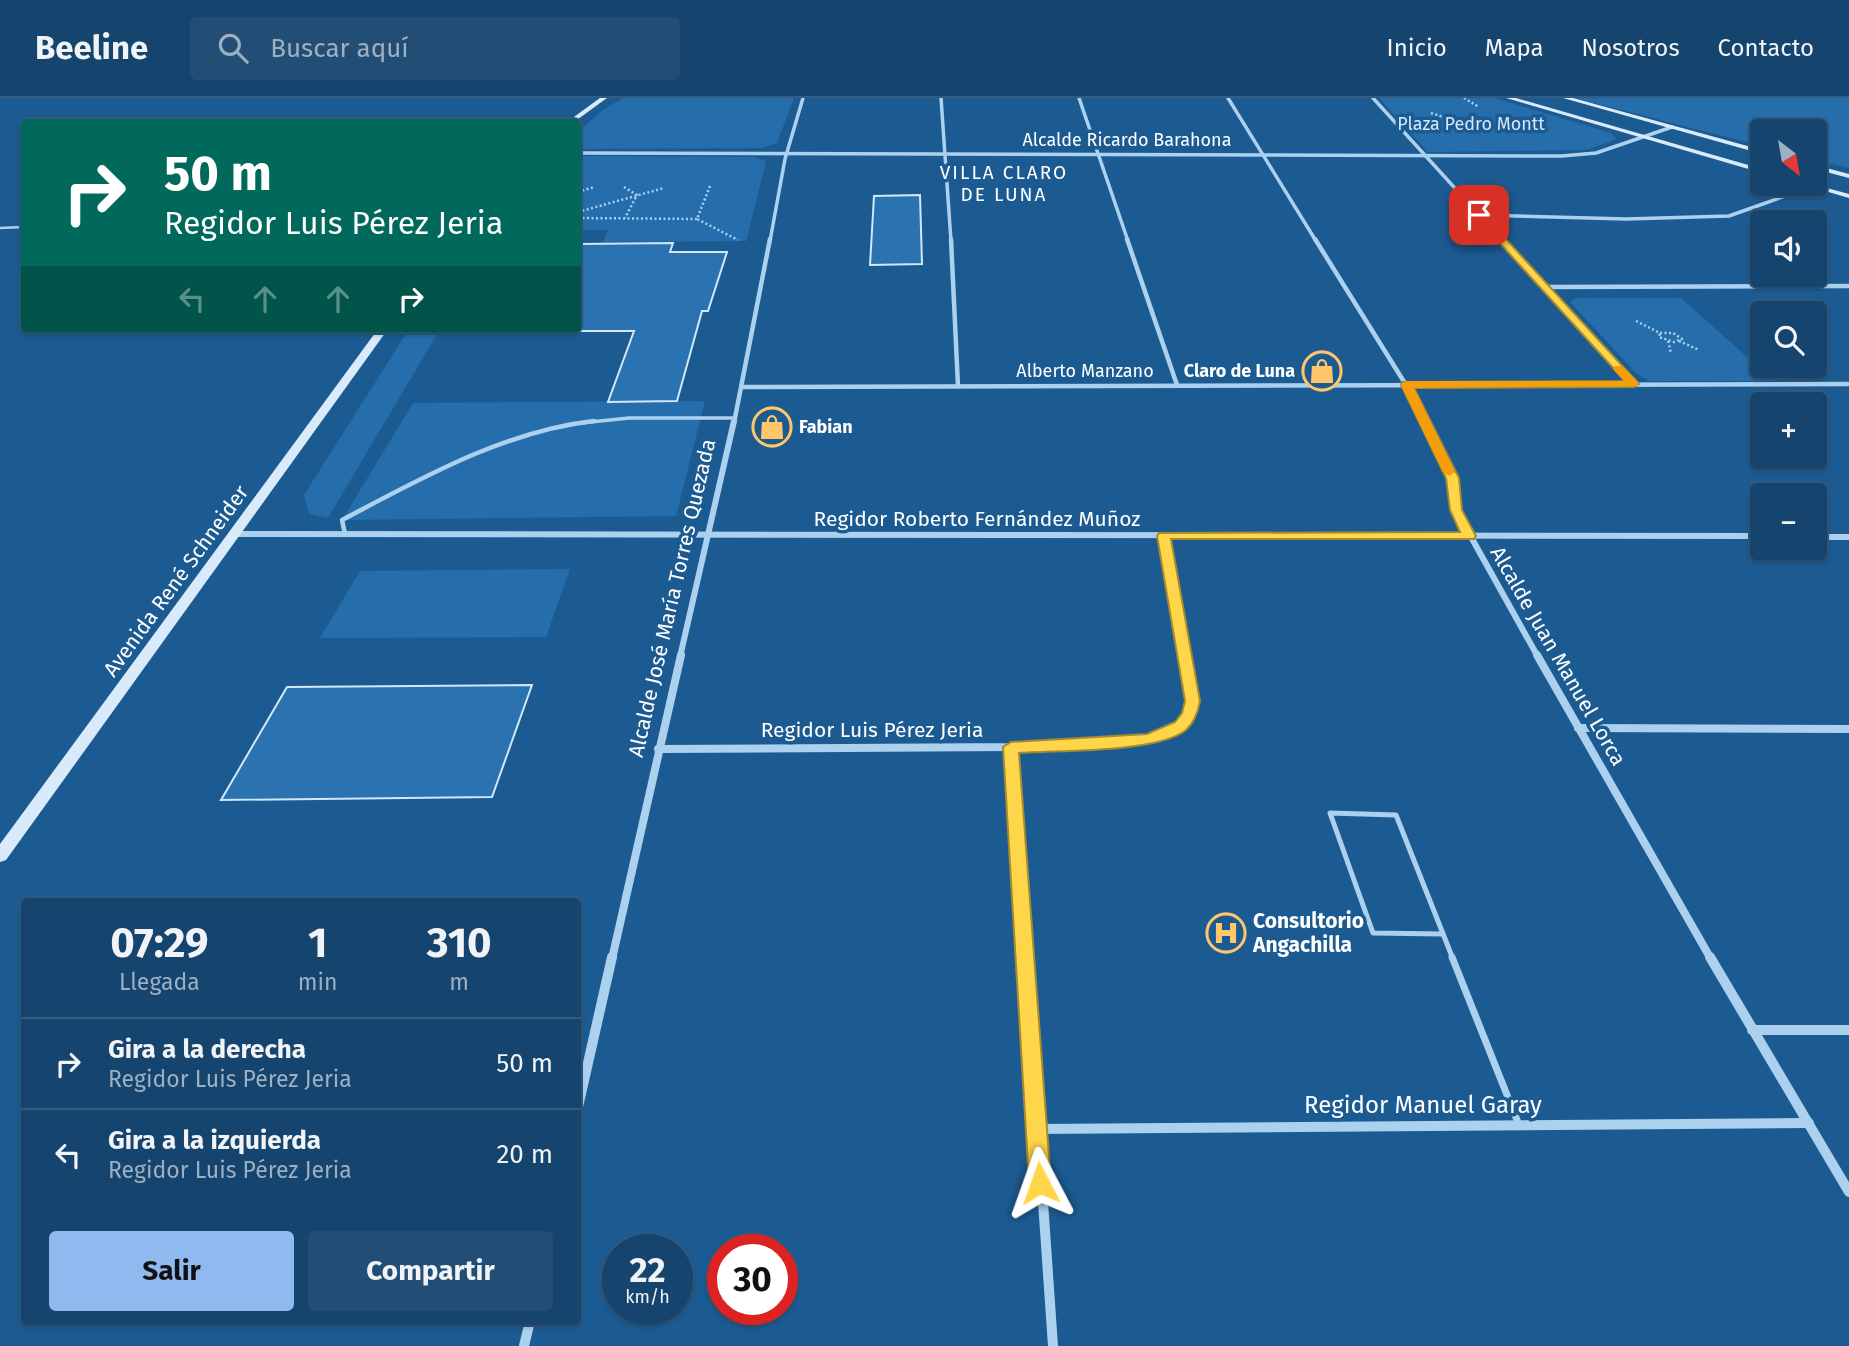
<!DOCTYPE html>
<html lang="es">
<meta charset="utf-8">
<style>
body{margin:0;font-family:"Fira Sans",sans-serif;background:#224e76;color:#f1f3f6;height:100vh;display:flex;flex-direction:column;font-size:26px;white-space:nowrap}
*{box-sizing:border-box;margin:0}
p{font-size:23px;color:#9db0c2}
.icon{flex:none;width:38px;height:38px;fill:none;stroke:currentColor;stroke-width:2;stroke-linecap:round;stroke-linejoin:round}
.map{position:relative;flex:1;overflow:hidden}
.side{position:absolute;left:21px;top:800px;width:560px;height:427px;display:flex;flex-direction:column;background:#15446e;border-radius:7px;box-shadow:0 2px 5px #0004,0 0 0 2px #345c81}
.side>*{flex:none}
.banner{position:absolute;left:21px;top:21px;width:560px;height:214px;border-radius:7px;box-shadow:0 2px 5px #0004,0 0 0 2px #345c81;background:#00695c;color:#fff;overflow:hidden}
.needle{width:46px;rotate:149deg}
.tools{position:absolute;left:1750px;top:21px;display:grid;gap:14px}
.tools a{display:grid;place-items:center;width:77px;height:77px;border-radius:7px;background:#15446e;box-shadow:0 2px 5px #0004,0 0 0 2px #345c81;font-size:35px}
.speed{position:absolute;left:602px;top:1136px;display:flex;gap:14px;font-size:35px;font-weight:700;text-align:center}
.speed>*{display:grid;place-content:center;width:91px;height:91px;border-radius:50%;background:#15446e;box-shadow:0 2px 5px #0004,0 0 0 2px #345c81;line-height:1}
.speed small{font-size:18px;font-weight:400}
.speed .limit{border:10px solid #d22;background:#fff;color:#111}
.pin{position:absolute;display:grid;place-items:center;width:60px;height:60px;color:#fff;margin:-30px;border-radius:14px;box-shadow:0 4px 10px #0006}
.me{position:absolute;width:77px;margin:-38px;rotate:356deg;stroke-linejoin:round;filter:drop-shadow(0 0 5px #0008)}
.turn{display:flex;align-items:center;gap:24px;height:147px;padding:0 28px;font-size:32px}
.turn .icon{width:91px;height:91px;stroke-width:2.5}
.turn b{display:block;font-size:49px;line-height:60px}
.lanes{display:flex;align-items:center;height:66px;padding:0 28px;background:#0003;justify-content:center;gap:35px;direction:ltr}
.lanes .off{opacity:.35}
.eta{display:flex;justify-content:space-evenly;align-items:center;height:119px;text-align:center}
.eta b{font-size:42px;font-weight:700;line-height:49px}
.primary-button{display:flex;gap:14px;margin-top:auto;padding:14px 28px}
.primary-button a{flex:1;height:80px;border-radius:7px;background:#90b9f0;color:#111;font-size:28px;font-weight:700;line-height:80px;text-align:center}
.primary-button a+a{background:#224e76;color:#f1f3f6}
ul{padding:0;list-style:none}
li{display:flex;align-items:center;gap:21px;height:91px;padding:0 28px;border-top:2px solid #345c81}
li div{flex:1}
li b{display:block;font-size:26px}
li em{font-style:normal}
header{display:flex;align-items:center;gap:42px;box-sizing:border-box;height:98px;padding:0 35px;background:#15446e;border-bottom:2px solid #345c81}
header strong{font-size:33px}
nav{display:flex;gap:38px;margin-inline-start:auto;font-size:24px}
.search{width:490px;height:63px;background:#224e76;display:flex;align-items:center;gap:18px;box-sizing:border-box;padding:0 24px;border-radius:7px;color:#9db0c2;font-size:26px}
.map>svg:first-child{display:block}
.green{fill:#256eab}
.building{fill:#2b73b0;stroke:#d2e8fa;stroke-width:2}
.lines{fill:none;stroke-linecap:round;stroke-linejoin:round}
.path{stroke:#acd1ef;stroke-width:2.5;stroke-dasharray:2 2.5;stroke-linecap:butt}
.service-far4{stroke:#acd1ef;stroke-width:2.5}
.service-far3{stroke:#acd1ef;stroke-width:3.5}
.service-far2{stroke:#acd1ef;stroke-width:4.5}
.service-far1{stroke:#acd1ef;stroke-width:5}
.service{stroke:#acd1ef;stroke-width:7}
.minor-far4{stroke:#acd1ef;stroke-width:3.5}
.minor-far3{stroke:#acd1ef;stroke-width:4.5}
.minor-far2{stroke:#acd1ef;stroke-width:6}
.minor-far1{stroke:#acd1ef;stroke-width:8}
.minor{stroke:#acd1ef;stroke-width:10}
.secondary{fill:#d9ebfa;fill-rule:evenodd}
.route{fill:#ffd54a;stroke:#a68a30;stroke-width:2}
.slow{fill:#f59e0b}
.labels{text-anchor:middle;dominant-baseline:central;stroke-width:7;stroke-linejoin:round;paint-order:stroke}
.far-park-label{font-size:18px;fill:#d2e8fa;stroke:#1c5b92}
.far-street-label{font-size:18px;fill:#fff;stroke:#1c5b92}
.far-poi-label{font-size:18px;font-weight:bold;fill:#fff;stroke:#1c5b92;text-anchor:end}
.far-neighbourhood-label{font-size:19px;letter-spacing:2px;fill:#fff;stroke:#1c5b92}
.street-label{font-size:21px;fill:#fff;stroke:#1c5b92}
.poi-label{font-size:21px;font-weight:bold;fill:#fff;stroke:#1c5b92;text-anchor:start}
.near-street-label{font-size:24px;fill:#fff;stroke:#1c5b92}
</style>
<header>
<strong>Beeline</strong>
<div class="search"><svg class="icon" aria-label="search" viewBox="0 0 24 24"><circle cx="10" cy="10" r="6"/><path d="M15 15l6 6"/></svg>Buscar aquí</div>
<nav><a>Inicio</a><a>Mapa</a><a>Nosotros</a><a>Contacto</a></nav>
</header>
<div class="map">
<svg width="1849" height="1248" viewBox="0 0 1849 1248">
<rect width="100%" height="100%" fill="#1c5b92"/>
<g class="green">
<polygon points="623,0 794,0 777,45 762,50 578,51 578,34 603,12"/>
<polygon points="1379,0 1494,0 1611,35 1617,41 1590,51 1576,52 1428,54"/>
<polygon points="1575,0 1849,0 1849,70 1815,62 1815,33 1762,33 1762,48"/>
<polygon points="578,58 754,59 766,63 746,143 603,144 608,132 578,132"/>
<polygon points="1576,200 1681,200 1774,283 1650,283 1636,275 1570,204"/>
<polygon points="409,231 440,231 328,420 309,416 304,397"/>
<polygon points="705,303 676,418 342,422 413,305"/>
<polygon points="570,471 546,539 320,540 360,473"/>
</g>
<g class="building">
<polygon points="920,97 922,166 870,167 874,98"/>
<polygon points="673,145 670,154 727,154 708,213 702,213 677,303 608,304 634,233 578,233 578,146"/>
<polygon points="532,587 492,699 221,702 287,589"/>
</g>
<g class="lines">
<g class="path">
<polyline points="1464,0 1479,9"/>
<polyline points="1431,15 1459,24"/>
<polyline points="710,88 697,121 738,142"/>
<polyline points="624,89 637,97 625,120"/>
<polyline points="578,94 594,89"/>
<polyline points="578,114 664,90"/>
<polyline points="578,120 697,121"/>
<polyline points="1636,223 1660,235"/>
<polygon points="1660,235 1673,235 1682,241 1674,244 1659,239"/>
<polyline points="1668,243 1671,255"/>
<polyline points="1679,243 1699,252"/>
</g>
<polyline class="service-far4" points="0,130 24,129"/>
<polyline class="service-far3" points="581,325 629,320 733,320"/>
<path class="service-far2" d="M345,436L342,422C420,381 504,333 594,323"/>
<polyline class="service-far1" points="1443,836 1373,835 1330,715 1396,717 1453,861"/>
<polyline class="service" points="1452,859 1519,1027"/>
<g class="minor-far4">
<polyline points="941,0 951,143"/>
<polyline points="1079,0 1128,143"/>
<polyline points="1228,0 1316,143"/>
<polyline points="1373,0 1503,143"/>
<polyline points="578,55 1562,58 1596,55 1672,29"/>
<polyline points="1479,117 1626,121 1729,118 1813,88"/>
<polyline points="770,143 785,61 803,0"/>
</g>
<g class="minor-far3">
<polyline points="951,141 958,288"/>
<polyline points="1127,141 1177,287"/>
<polyline points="1315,141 1406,287 1425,325"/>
<polyline points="1501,141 1634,286"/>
<polyline points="1546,189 1849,188"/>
<polyline points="742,289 1849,286"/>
<polyline points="734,325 770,141"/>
</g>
<g class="minor-far2">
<polyline points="1424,323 1453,381 1456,412 1538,559"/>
<polyline points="234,436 1762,438"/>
<polyline points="1164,437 1185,559"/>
<polyline points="1815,439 1849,439"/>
<polyline points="680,559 734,323"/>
</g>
<g class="minor-far1">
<polyline points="1537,557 1711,861"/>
<polyline points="1578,630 1849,631"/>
<polyline points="1011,649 1026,861"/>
<polyline points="658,651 1011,649 1147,641 1176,629 1190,612 1193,603 1185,557"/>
<polyline points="612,861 681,557"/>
</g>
<g class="minor">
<polyline points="1026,859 1053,1248"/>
<polyline points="1710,859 1849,1094"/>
<polyline points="1752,932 1849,932"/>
<polyline points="578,1009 612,859"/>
<polyline points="1036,1031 1809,1025"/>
<polyline points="524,1248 530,1223"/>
</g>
<g class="secondary">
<polygon points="600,0 607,0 574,24 567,24"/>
<polygon points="1506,0 1516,0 1762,71 1762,75"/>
<polygon points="1563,0 1573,0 1762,52 1762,56"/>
<polygon points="1815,67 1849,76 1849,80 1815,71"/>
<polygon points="1801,86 1812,86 1849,96 1849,100"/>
<polygon points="378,231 388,231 6,762 0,764 0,746"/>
</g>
</g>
<path class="route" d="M1476,115H1482L1639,286L1634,289L1414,290L1459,380L1462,412L1476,438L1474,441H1171L1200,603C1198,614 1195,624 1186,632C1158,655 1058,652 1019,655L1051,1085L1048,1093L1040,1096L1032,1093L1029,1085L1003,649L1011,644L1147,636L1175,624L1182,615L1185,603L1157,438L1159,435L1460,434L1450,412L1446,380L1401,287L1402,284L1625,283L1476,119Z"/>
<polygon class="slow" points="1615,268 1622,268 1638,284 1638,288 1414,290 1455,374 1449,378 1443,374 1401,287 1406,283 1624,283 1613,271"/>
<defs>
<g id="shop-ring" transform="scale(2.0125)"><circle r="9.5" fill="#1c5b92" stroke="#ffc66a" stroke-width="1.5"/><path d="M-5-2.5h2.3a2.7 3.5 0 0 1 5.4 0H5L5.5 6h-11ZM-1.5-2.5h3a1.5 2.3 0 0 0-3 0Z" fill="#ffc66a"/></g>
<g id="hospital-ring" transform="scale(2.0125)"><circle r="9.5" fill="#1c5b92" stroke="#ffc66a" stroke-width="1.5"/><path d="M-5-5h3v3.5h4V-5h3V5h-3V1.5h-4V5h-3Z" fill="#ffc66a"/></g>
</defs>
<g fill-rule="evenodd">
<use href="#shop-ring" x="1322" y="273"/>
<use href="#shop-ring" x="772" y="329"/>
<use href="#hospital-ring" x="1226" y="835"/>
</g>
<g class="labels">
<g class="far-park-label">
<text x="1471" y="26">Plaza Pedro Montt</text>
</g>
<g class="far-street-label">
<text x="1127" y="42">Alcalde Ricardo Barahona</text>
<text x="1085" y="273">Alberto Manzano</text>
</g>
<g class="far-poi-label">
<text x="1295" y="273">Claro de Luna</text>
<text x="799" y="329" text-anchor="start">Fabian</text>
</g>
<g class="far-neighbourhood-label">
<text x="1004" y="74">VILLA CLARO<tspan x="1004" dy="22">DE LUNA</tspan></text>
</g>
<g class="street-label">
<text x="977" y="421">Regidor Roberto Fernández Muñoz</text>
<text transform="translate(176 483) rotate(-54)">Avenida René Schneider</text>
<text transform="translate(672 500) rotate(-77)">Alcalde José María Torres Quezada</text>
<text transform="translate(1558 558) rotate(60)">Alcalde Juan Manuel Lorca</text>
<text x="872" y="632">Regidor Luis Pérez Jeria</text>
</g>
<g class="poi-label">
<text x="1253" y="823">Consultorio<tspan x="1253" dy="24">Angachilla</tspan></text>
</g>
<g class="near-street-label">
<text x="1423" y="1007">Regidor Manuel Garay</text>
</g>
</g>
</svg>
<div class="tools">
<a><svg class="needle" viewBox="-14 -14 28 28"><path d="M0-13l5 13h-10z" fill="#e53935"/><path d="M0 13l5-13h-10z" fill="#9db0c2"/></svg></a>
<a><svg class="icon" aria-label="sound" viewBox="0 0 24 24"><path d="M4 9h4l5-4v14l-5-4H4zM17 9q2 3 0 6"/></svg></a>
<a><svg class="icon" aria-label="search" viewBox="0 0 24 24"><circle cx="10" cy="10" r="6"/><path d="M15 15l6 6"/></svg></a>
<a>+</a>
<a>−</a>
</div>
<div class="speed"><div>22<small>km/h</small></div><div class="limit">30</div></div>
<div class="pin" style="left:1479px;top:117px;background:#d93025"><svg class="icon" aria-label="arrive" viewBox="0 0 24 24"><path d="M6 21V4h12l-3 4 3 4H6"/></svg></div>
<svg class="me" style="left:1040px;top:1085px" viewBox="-20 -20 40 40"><path d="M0-17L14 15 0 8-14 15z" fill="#ffd54a" stroke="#fff" stroke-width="4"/></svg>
<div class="banner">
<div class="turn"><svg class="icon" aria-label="right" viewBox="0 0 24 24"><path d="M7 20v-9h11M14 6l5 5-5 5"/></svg><div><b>50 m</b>Regidor Luis Pérez Jeria</div></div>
<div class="lanes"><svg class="icon off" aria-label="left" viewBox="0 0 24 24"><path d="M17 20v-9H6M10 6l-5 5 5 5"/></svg><svg class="icon off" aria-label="ahead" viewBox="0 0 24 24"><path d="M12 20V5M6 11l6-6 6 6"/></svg><svg class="icon off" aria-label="ahead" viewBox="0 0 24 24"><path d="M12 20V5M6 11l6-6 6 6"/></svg><svg class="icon" aria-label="right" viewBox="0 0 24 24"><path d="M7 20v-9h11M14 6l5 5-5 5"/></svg></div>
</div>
<section class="side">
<div class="eta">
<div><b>07:29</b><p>Llegada</p></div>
<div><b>1</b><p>min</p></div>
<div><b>310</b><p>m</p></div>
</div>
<ul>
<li><svg class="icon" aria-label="right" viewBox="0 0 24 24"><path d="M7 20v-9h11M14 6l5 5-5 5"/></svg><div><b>Gira a la derecha</b><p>Regidor Luis Pérez Jeria</p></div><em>50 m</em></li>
<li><svg class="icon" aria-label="left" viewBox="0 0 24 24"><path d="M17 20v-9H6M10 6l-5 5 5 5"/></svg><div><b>Gira a la izquierda</b><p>Regidor Luis Pérez Jeria</p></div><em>20 m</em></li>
</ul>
<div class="primary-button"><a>Salir</a><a>Compartir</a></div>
</section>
</div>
